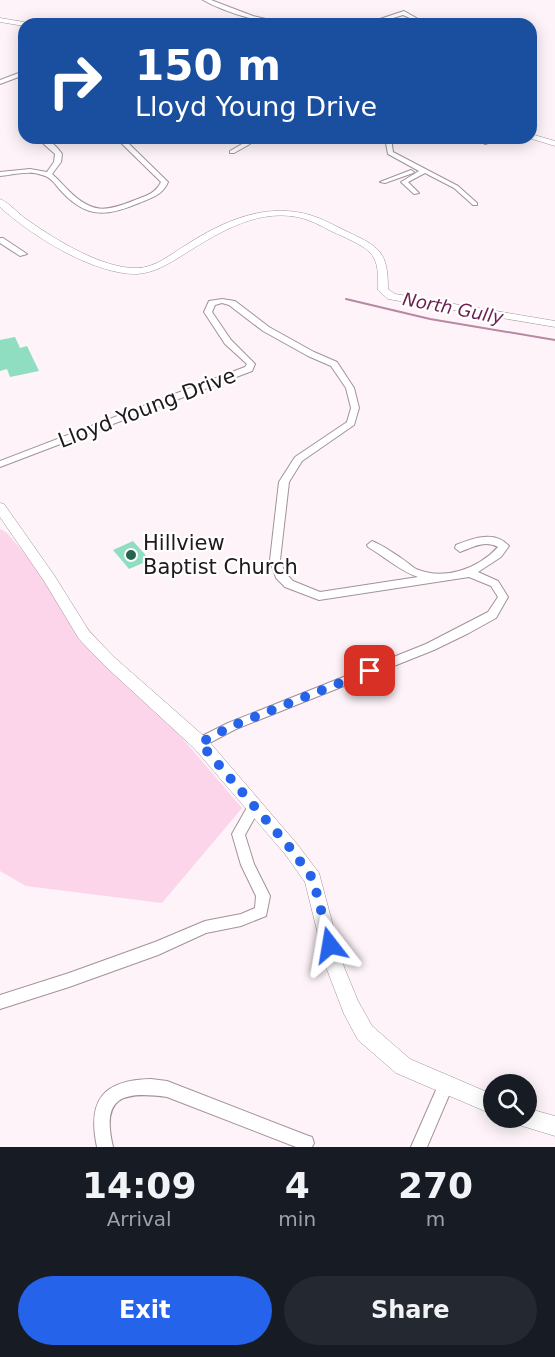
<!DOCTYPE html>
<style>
body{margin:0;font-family:"DejaVu Sans",sans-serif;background:#242831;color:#f1f3f6;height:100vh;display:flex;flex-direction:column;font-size:22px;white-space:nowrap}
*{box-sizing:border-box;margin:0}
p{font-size:20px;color:#9ea1a6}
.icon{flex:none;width:33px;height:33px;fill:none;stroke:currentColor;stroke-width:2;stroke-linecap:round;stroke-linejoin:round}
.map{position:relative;height:1147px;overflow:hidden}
.side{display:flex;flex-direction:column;background:#171b24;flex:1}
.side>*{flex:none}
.top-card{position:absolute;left:18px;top:18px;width:519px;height:126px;border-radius:18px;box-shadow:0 3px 15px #0003;background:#1a4fa0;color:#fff;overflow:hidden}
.fabs{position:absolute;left:483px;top:1074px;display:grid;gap:12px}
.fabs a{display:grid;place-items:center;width:54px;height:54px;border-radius:50%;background:#171b24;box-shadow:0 3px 15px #0003;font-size:30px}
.pin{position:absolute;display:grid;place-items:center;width:51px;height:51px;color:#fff;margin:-26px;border-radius:12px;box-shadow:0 3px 9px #0006}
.me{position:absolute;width:66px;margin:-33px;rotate:346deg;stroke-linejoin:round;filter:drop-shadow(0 0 4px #0008)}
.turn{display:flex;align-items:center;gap:21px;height:126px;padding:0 18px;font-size:27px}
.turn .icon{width:78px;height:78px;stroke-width:2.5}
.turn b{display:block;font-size:42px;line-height:51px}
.eta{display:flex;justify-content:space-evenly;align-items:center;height:102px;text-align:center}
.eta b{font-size:36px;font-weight:700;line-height:42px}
.cta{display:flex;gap:12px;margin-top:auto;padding:12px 18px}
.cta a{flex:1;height:69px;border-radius:36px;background:#2563eb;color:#fff;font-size:24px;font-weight:700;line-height:69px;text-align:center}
.cta a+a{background:#242831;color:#f1f3f6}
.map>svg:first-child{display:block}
.green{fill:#fcd5ea}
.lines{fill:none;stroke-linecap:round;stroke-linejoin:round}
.stream{stroke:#b888a2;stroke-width:2}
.building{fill:#8fdec1}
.minor-casing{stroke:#a1929a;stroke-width:2}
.tertiary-casing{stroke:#a1929a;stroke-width:1}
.minor{fill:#fff;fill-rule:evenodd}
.tertiary{fill:#fff;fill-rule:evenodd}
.route{stroke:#2563eb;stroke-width:10;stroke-dasharray:0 18}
.poi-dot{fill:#266450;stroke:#fff;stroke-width:2}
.labels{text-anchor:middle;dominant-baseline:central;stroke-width:4.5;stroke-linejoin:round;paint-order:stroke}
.far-water-label{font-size:18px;font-style:italic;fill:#6b2251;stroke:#fff}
.street-label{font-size:21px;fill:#1f191c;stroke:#fff}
.poi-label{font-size:21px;fill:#1f191c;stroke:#fff;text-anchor:start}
</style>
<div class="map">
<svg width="555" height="1147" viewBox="0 0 555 1147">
<rect width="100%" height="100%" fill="#fdf3f8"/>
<polygon class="green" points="0,529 7,533 242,808 162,903 26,886 0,871"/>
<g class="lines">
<polyline class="stream" points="346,299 430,319 555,340"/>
</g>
<g class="building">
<polygon points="15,337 20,348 27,346 39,371 10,377 7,369 0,371 0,340"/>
<polygon points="133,541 150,560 129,569 113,550"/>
</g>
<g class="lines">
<g class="minor-casing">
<g id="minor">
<path d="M203,0H211L253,16L287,24C263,24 224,12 203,0Z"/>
<polygon points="404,11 418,19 413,24 407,24 412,19 403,15 373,24 365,24"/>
<polygon points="24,71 24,75 0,84 0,80"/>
<path d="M37,138C48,138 56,145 62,154L61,162L52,174C58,179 63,185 68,190C92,214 106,212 135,200C146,196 156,193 161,182L116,138H123L168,182C163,195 151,198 139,203C108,216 88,219 63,193C56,186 52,177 42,175C29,170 13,175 0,176V172L30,169L47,172L54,162L55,154Z"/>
<polygon points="232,138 240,138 250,144 234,153 230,153 230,151 242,144"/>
<polygon points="385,138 391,138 393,152 458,186 477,203 477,205 473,205 454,188 425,173 408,182 419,193 414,194 401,182 419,171 388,154"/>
<polygon points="493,138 504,138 485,144 482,142"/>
<polygon points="411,170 414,172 413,173 385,183 380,182"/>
<polygon points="0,238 3,238 27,254 20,256 0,243"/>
<path d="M222,299L235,301L269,327L314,352L337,362L354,388L359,408L354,425L302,461L289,482L280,560L285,573L293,581L320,592L418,577C400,571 385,557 368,547L367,545L372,541C382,545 392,552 401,558C406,561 411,566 416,569C444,581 478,569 498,547C485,540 473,547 460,552L455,548L456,545C473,538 495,530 509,546L501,557L478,572L498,581L508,597L496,618L469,633L434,650L236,729L200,748L196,747L194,743L196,739L228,723L426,644L488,612L498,597L491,586L469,577L319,600L285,587L276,578L270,560L279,482L295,457L347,422L351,408L346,388L331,366L308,356L263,331L229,305L222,303L215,305L212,312L231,340L255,364L252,371L0,467V461L245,367L247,364L225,344L204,312L209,301Z"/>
<polygon points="254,803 259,804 260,808 245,835 254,864 270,896 266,916 241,926 206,933 158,955 69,987 0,1009 0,995 69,973 155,942 205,921 241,914 255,908 256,896 241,865 232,834 249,804"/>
<polygon points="445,1078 450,1081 453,1086 427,1147 411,1147 440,1081"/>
<path d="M151,1079L167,1081L306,1135L312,1137L314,1143L312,1147H296L167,1097C122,1091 101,1097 113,1147H97C87,1100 103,1080 151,1079Z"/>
</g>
</g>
<g class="tertiary-casing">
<g id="tertiary">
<polygon points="0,18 24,22 27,24 24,24 24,26 0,22"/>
<polygon points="531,134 555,141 555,146 529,138 531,138"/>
<path d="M0,199C10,203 19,215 29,221C56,240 103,269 137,268C155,268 171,254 186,245C223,221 266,202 310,215C324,219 335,226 348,232C380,247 388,252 388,289L395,294L555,321V327L388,299L378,290C379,255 374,251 342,236C329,231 318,223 305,219C262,206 221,231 186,253C172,262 155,273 137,274C94,275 30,235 0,207Z"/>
<polygon points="0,503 4,504 54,575 89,631 114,657 206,738 297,844 319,873 344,967 358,1001 372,1026 410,1059 494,1095 494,1115 396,1073 358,1040 344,1014 326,967 305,882 285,854 194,748 104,665 79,639 44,581 0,517"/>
<polygon points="526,1108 555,1116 555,1136 519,1125 516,1118 526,1118"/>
</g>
</g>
<use href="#minor" class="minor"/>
<use href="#tertiary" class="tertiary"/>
</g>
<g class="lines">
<polyline class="route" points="330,945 313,879 291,849 200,743 232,726 370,671"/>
</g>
<circle class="poi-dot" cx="131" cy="555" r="6"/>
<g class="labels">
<g class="far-water-label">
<text transform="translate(453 308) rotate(11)">North Gully</text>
</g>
<g class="street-label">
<text transform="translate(147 408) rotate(-21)">Lloyd Young Drive</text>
</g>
<g class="poi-label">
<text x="143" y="543">Hillview<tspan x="143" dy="24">Baptist Church</tspan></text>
</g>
</g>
</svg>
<div class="fabs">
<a><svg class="icon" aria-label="search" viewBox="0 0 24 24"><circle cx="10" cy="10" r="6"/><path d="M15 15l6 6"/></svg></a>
</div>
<div class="pin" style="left:370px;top:671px;background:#d93025"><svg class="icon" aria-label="arrive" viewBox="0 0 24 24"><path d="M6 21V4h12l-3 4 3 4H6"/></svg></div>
<svg class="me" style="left:330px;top:945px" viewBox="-20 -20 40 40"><path d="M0-17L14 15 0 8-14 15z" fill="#2563eb" stroke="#fff" stroke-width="4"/></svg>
<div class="top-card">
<div class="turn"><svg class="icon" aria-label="right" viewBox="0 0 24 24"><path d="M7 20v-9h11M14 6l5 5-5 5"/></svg><div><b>150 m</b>Lloyd Young Drive</div></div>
</div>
</div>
<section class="side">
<div class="eta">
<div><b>14:09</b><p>Arrival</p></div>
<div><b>4</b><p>min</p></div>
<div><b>270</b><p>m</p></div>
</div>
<div class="cta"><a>Exit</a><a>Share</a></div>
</section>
